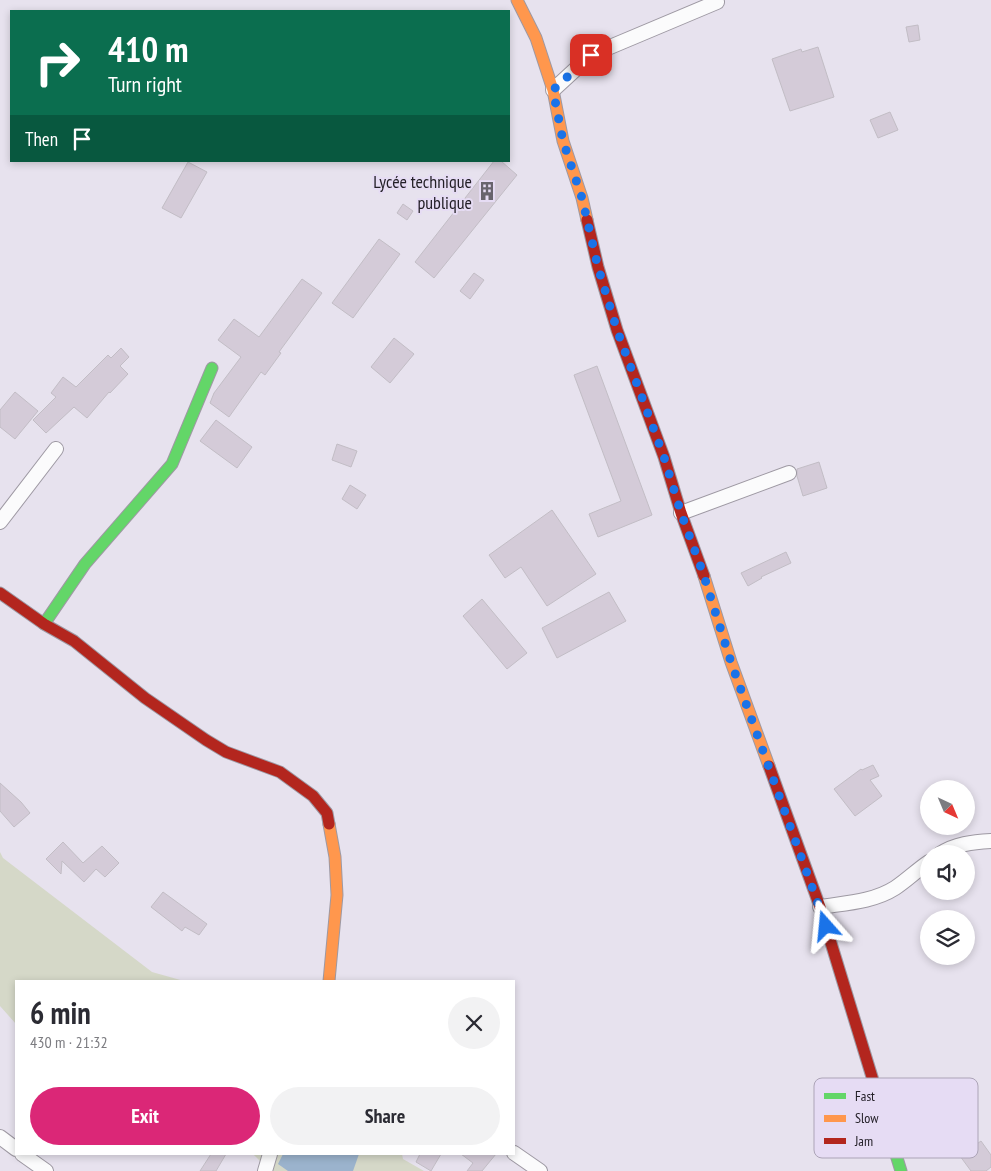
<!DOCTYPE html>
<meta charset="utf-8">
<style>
body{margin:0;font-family:"PT Sans Narrow",sans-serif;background:#f2f2f3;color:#2b2b33;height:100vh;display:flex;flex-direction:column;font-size:19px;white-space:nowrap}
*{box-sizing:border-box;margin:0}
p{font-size:16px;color:#7c7c81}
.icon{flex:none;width:28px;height:28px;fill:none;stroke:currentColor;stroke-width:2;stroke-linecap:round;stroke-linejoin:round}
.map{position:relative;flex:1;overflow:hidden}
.details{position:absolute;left:15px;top:980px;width:500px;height:175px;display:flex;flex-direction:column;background:#fff;border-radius:0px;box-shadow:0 2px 8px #0003}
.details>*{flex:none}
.guide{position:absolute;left:10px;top:10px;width:500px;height:152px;border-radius:0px;box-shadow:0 2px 8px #0003;background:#0b6e4f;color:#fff;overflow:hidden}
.needle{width:32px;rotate:136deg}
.buttons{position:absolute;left:920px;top:780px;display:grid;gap:10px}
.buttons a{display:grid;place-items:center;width:55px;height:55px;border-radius:50%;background:#fff;box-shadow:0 2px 8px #0003;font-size:25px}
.pin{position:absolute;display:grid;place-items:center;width:42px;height:42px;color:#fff;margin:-21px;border-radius:10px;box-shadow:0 2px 8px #0006}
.me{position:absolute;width:55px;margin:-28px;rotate:342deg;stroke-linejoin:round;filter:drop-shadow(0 0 4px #0008)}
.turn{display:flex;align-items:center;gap:18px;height:105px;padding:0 15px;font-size:22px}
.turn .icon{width:65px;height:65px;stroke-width:2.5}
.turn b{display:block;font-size:35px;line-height:42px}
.then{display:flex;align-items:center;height:48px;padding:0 15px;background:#0003;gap:10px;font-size:19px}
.round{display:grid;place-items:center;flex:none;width:52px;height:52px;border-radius:26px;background:#f2f2f3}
.headline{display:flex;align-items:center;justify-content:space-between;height:85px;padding:0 15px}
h1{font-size:30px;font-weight:800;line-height:38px}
.action{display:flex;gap:10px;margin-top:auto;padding:10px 15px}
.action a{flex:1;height:58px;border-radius:30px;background:#db2777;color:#fff;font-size:20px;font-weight:800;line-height:58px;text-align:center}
.action a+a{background:#f2f2f3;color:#2b2b33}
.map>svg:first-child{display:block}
.green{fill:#d5d8c8}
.water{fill:#9bb3cd}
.building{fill:#d4cbd8;stroke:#c2bdc5}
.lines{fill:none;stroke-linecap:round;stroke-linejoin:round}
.street-casing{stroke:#9e99a3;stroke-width:16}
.fast-casing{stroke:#9e99a3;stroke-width:13}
.slow-casing{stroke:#9e99a3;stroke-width:13}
.jam-casing{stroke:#9e99a3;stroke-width:13}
.street{stroke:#fbfbfc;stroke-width:14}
.fast{stroke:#63d668;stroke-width:11}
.slow{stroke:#ff974d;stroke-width:11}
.jam{stroke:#b3261e;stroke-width:11}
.route{stroke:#1a73e8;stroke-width:9;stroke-dasharray:0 16.2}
.labels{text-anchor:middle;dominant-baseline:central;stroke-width:4;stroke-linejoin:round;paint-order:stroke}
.poi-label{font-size:18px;fill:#242028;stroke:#e6dcf4;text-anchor:end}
.key{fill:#e6dcf4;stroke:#aca4b7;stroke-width:1}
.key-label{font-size:14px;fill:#242028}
</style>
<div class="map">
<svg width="991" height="1171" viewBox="0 0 991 1171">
<rect width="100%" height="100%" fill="#e7e2ee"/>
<g class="green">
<polygon points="0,852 3,858 152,972 184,981 16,981 16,1024 0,1006"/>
<polygon points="253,1154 402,1154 403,1159 424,1171 270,1171"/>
</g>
<polygon class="water" points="283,1154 359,1154 353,1171 288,1171 278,1164"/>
<g class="building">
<polygon points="918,25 920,40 909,42 906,27"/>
<polygon points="818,47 834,97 790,111 772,59 801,49 802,52"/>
<polygon points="890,112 898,130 878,138 870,120"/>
<polygon points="494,161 501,161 517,175 434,278 415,262"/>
<polygon points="188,162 207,172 181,218 162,208"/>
<polygon points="403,204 413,211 407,220 397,213"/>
<polygon points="379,239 400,254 353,318 332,303"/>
<polygon points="474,273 484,280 470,299 460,291"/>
<polygon points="302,279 322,293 279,352 281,353 265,375 261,372 229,417 210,403 214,393 241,357 218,340 234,319 259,337"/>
<polygon points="394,338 414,354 390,383 371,367"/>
<polygon points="121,348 129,357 120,366 128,374 110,393 109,392 87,418 74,407 46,433 33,420 56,397 51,393 63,377 76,387 108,355 111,358"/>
<polygon points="597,366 652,515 598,537 589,514 621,501 574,375"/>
<polygon points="15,392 38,411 15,439 0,427 0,410"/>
<polygon points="216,420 252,447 237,468 200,441"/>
<polygon points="337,444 357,451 351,467 332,460"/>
<polygon points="819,462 827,488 803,496 797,476 797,469"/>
<polygon points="350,485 366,495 357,509 342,499"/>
<polygon points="552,510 596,574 547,606 521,567 505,578 489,555"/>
<polygon points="786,552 791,563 761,577 762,578 748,586 741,573"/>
<polygon points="609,592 626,621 557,658 542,628"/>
<polygon points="482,599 527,653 507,669 463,616"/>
<polygon points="873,765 879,776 870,780 882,796 855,816 834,789 861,769 862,770"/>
<polygon points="0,783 21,802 30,813 14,827 0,811"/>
<polygon points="63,842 83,863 102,846 119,863 105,877 96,869 84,882 62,861 61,874 46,859"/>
<polygon points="163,892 207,924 199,935 185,927 182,931 151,907"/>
<polygon points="981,1141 991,1155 991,1167 986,1171 971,1171 960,1156"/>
<polygon points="211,1154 226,1154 216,1171 200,1171"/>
<polygon points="420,1154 441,1154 431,1171 416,1162"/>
<polygon points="461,1154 496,1154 482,1171 467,1171 473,1163"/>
</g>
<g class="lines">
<g class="street-casing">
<g id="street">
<polyline points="553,90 591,55 717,2"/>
<polyline points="681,513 789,473"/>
<polyline points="0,522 56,449"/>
<path d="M940,854C955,844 973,842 991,841"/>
<path d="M820,907C845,903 873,902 895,888C907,880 917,870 929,862"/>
<polyline points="0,1137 16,1149"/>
<polyline points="514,1153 540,1171"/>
<polyline points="22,1154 46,1171"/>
<polyline points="265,1171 270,1154"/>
</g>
</g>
<g class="fast-casing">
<g id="fast">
<polyline points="44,624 85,564 172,464 212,368"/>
<polyline points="876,1090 901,1171"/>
</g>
</g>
<g class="slow-casing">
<g id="slow">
<polyline points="517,0 536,38 553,90 563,141 582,198 587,220"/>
<polyline points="704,576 731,662 769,766"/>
<polyline points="329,981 337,895 335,857 329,824"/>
</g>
</g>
<g class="jam-casing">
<g id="jam">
<polyline points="587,220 598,267 617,330 664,457 681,513 704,576"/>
<polyline points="0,593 44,624 74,641 145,698 206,740 226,752 280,772 313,796 327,813 329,824"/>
<polyline points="769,766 820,907 876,1090"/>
</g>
</g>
<use href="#street" class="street"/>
<use href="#fast" class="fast"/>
<use href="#slow" class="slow"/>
<use href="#jam" class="jam"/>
</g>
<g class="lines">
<polyline class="route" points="591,55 553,90 563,141 582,198 598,267 617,330 664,457 681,513 703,573 731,662 826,926"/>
</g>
<defs>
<g id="building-bare" transform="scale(1.5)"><path d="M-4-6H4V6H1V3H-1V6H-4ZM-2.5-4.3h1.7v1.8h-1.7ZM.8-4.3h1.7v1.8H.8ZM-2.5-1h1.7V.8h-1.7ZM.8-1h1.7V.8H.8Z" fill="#68646d" stroke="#e6dcf4" stroke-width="2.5" paint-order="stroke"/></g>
</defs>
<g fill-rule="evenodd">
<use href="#building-bare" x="487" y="191"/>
</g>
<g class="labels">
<g class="poi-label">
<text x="472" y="181">Lycée technique<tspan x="472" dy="21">publique</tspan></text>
</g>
</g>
<rect x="814" y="1078" width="164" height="80" rx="8" class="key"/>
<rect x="824" y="1093" width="22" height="6" fill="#63d668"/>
<rect x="824" y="1115" width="22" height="7" fill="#ff974d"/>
<rect x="824" y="1138" width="22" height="6" fill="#b3261e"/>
<g class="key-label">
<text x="855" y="1101">Fast</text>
<text x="855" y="1123">Slow</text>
<text x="855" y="1146">Jam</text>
</g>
</svg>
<div class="buttons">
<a><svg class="needle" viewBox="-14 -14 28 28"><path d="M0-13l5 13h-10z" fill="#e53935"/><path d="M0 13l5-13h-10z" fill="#7c7c81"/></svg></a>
<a><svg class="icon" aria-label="sound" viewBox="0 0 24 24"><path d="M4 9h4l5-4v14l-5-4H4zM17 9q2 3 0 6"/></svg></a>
<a><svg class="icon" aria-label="layers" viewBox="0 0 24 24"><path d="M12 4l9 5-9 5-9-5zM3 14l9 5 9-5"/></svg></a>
</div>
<div class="pin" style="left:591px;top:55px;background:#d93025"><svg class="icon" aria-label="arrive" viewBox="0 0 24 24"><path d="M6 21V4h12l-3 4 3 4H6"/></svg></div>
<svg class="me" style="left:826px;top:926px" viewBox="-20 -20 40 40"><path d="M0-17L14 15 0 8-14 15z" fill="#1a73e8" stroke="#fff" stroke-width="4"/></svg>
<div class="guide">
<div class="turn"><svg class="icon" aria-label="right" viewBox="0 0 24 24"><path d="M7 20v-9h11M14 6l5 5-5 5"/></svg><div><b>410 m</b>Turn right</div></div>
<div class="then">Then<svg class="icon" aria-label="arrive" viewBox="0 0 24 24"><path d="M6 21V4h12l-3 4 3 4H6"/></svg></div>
</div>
<section class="details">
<div class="headline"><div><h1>6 min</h1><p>430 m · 21:32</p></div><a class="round"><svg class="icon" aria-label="close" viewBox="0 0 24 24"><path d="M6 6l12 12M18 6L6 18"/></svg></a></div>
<div class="action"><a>Exit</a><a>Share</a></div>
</section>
</div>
